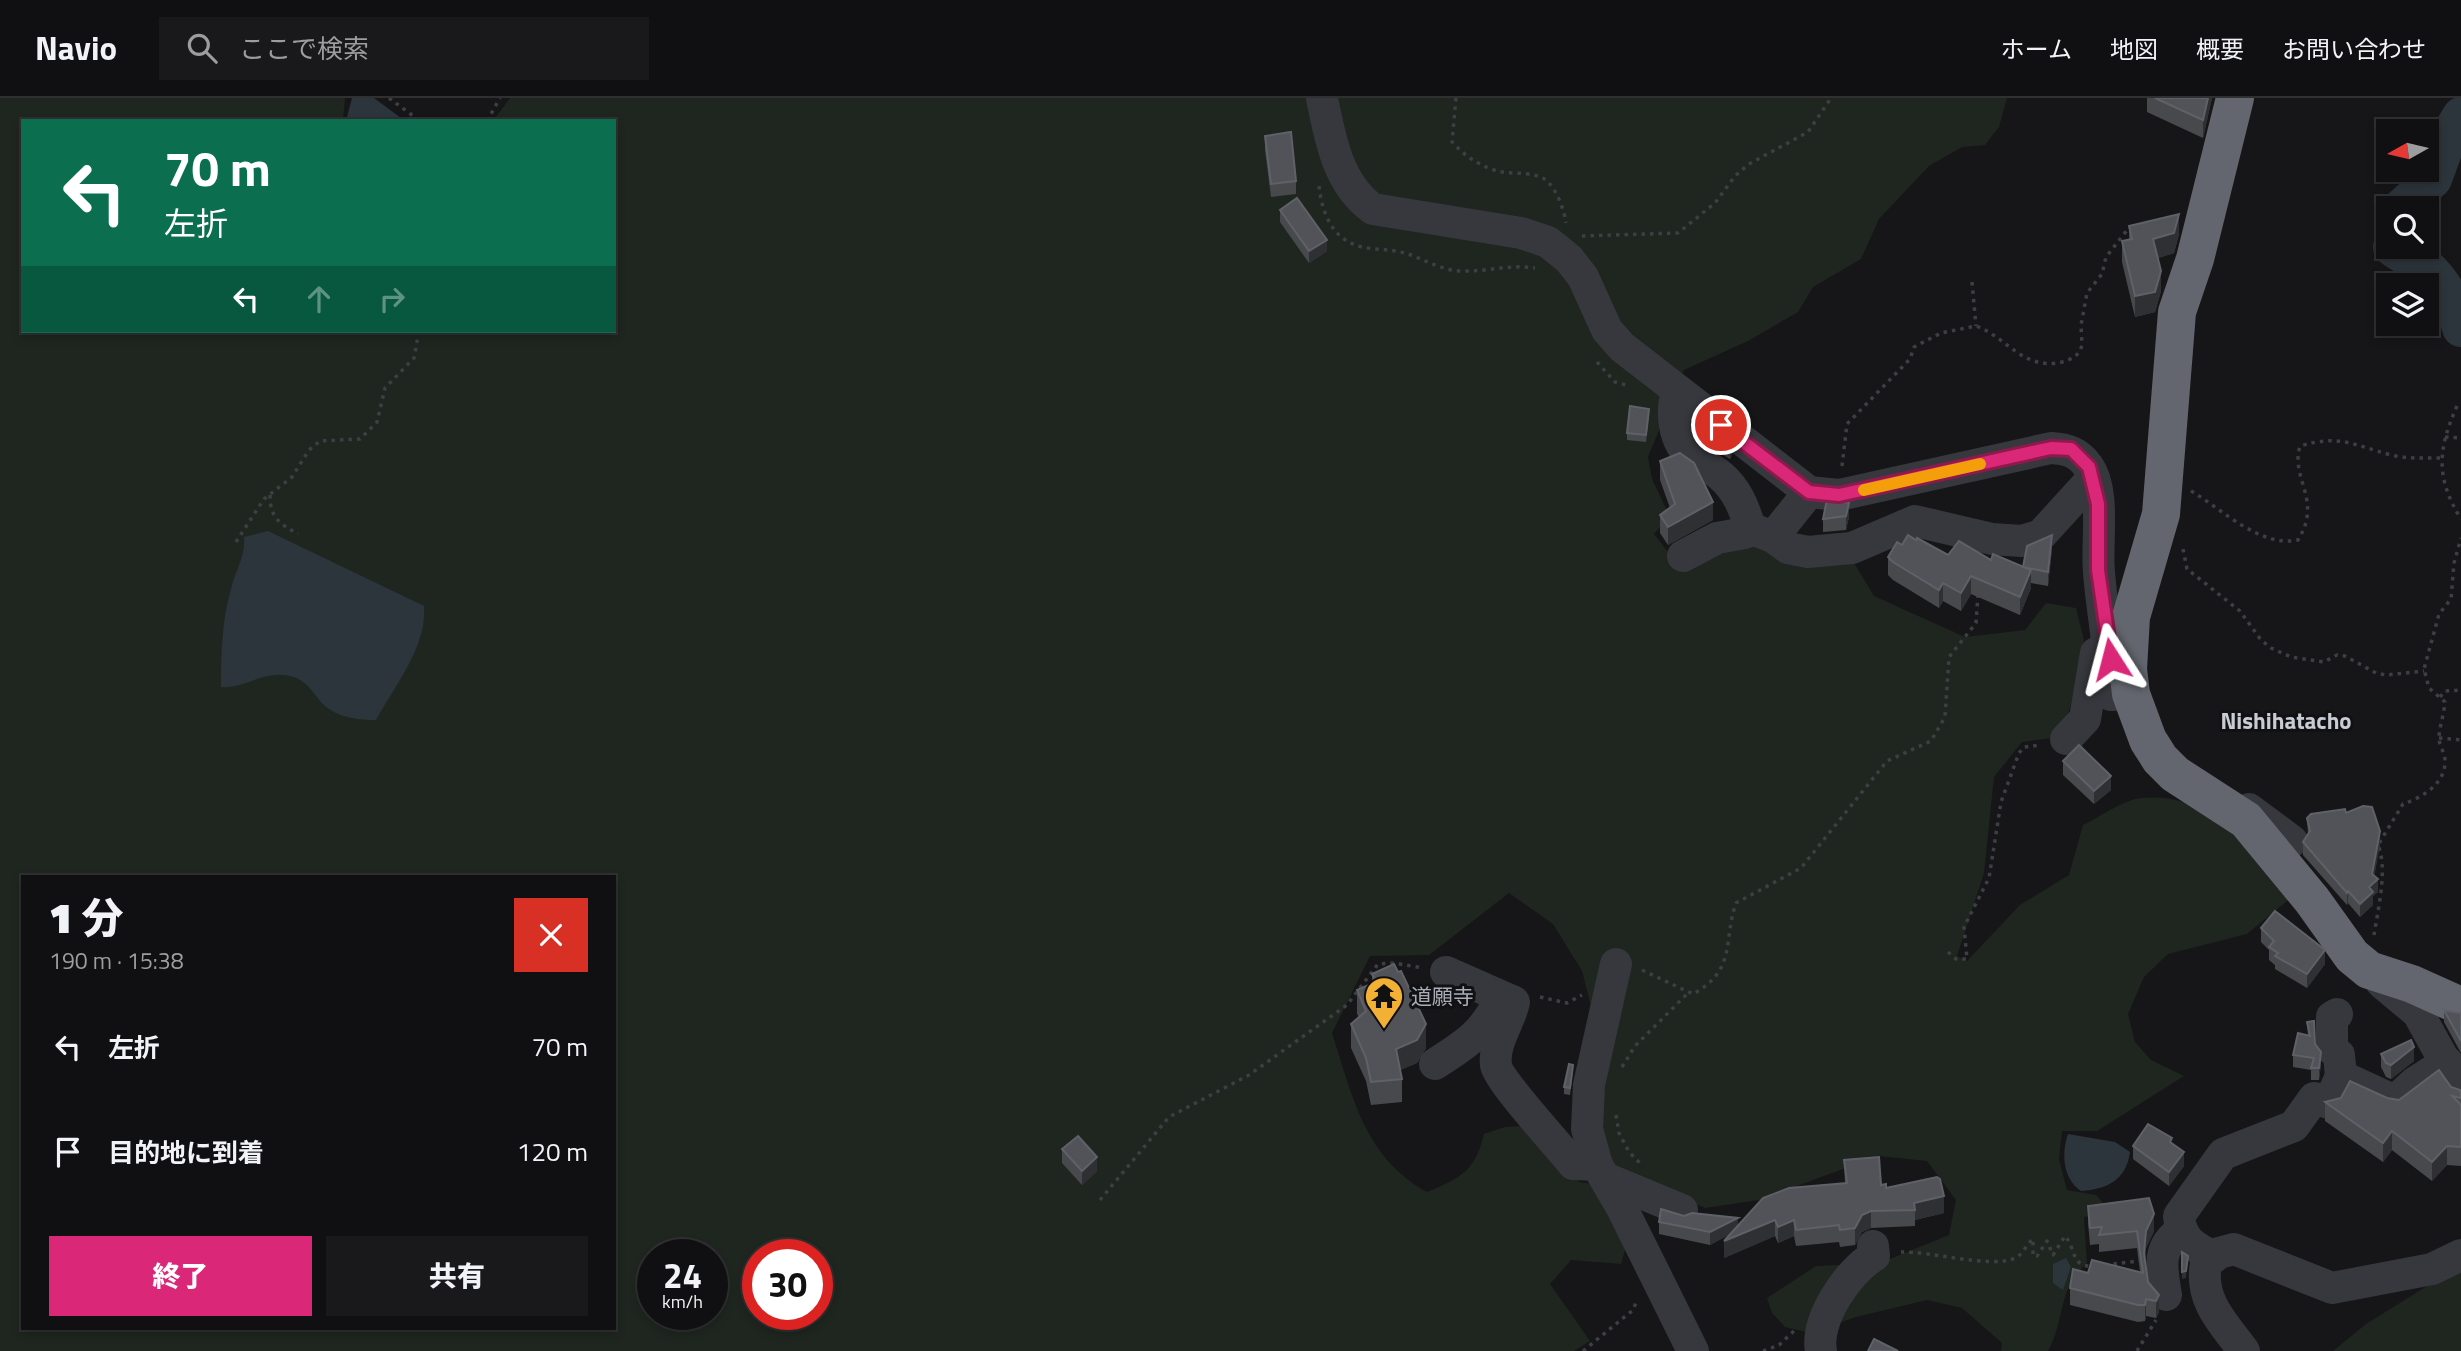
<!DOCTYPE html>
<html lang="ja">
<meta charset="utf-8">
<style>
body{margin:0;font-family:"Titillium Web","Noto Sans JP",sans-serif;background:#19191b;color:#f1f3f6;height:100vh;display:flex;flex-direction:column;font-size:26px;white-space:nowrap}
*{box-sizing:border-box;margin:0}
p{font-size:23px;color:#9c9d9f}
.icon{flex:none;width:38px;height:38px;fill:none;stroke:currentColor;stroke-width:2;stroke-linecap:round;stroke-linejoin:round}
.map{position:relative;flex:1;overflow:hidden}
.details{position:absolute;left:21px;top:777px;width:595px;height:455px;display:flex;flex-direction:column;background:#101012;border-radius:0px;box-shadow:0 4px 10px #0003,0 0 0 2px #303032}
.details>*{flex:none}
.banner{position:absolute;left:21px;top:21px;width:595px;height:214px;border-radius:0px;box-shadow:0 4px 10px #0003,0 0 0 2px #303032;background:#0b6e4f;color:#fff;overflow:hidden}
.needle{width:46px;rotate:262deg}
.buttons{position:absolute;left:2376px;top:21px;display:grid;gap:14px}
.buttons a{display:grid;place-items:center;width:63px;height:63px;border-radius:0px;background:#101012;box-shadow:0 4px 10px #0003,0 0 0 2px #303032;font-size:35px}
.speed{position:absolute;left:637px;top:1141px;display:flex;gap:14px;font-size:35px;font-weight:700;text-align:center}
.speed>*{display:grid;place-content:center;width:91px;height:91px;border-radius:50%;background:#101012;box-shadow:0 4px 10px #0003,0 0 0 2px #303032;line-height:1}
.speed small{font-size:18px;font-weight:400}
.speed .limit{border:10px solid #d22;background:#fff;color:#111}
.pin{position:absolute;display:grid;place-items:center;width:60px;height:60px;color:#fff;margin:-30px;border:4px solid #fff;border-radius:50%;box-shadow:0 2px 7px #0007}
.me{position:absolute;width:77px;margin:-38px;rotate:351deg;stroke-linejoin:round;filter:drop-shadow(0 0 5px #0008)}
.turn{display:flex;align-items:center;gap:24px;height:147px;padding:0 28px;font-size:32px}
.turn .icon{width:91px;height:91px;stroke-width:2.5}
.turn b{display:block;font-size:49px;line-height:60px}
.lanes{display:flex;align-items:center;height:66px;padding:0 28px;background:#0003;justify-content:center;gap:35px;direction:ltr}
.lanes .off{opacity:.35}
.round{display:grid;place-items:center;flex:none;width:74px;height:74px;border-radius:0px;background:#19191b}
.summary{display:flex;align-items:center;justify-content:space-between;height:119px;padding:0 28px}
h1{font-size:42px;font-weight:800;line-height:52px}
.action{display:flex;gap:14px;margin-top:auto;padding:14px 28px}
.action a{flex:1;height:80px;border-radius:0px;background:#db2777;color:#fff;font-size:28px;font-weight:800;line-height:80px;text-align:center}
.action a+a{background:#19191b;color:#f1f3f6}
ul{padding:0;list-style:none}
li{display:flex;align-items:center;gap:21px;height:105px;padding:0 28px}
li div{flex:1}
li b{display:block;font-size:26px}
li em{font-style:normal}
header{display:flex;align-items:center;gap:42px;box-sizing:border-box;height:98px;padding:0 35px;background:#101012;border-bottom:2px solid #303032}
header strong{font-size:33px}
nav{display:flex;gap:38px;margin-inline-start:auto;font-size:24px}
.search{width:490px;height:63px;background:#19191b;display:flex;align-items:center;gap:18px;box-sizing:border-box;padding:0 24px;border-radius:0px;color:#9c9d9f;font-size:26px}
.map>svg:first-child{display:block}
.green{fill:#1e261f;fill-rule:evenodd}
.water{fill:#2c353c}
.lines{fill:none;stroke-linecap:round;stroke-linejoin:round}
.river{stroke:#2c353c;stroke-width:38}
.path{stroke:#3d3f44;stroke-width:3.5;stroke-dasharray:3.5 5;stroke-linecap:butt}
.minor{stroke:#37383d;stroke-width:32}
.highway{stroke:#63666e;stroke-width:38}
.wall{fill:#47494d}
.shaded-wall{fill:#2f3033}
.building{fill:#525359;stroke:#5f6168;stroke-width:2}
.route-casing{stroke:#8e194d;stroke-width:18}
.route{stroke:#db2777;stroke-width:12}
.slow{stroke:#f59e0b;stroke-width:12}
.labels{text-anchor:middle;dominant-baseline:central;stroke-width:6;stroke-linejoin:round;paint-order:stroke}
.poi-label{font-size:21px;fill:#a8adb8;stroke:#111113;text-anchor:start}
.neighbourhood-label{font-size:23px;font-weight:bold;fill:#c9ccd4;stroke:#111113}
</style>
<header>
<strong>Navio</strong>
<div class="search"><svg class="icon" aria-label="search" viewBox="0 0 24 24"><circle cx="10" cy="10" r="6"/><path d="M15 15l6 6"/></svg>ここで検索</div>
<nav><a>ホーム</a><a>地図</a><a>概要</a><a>お問い合わせ</a></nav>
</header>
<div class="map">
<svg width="2461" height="1253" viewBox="0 0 2461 1253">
<rect width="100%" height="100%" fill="#161618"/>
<g class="green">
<path d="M0,0H345L343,23H23V233H614V23H493L510,0H2007L1999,29L1985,47L1962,49L1929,68L1879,121L1861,161L1813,189L1798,214L1748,243L1684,272L1648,359L1652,381L1670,419L1654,436L1676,464L1763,445L1853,463L1874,498L1965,539L2025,532L2046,505L2076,510L2084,542L2074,599L2060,639L2022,644L1994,679L1984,775L1957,858L1967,863L2020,807L2069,777L2083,727C2100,719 2123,702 2141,700C2212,693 2251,752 2292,799L2247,836L2168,856L2144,879L2128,916L2135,944L2151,962L2184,978L2097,1033H2062L2059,1061L2067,1092L2096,1097L2105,1107L2098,1118L2084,1119L2087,1165C2056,1193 2066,1221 2048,1253H2001L2002,1245L1962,1210L1927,1202L1856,1219L1811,1235L1785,1229L1772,1215L1767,1200L1816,1168L1880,1165L1949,1137L1956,1102L1927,1063L1878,1058L1759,1102L1705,1110L1616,1074L1599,1020L1608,974L1582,873L1553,826L1509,795L1429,857L1370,858L1332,935C1353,999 1364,1059 1427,1094C1461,1080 1475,1073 1484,1036L1505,1029L1525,1028L1544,1044L1579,1084L1600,1087L1628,1142L1621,1166L1571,1162L1550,1186L1590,1243L1574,1253H0ZM23,779H614V1230H23ZM653,1157H712V1216H653ZM758,1157H817V1216H758Z"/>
<polygon points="2461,1167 2461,1253 2333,1253 2366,1226"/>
</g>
<g class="water">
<polygon points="352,0 374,0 405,23 346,23"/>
<path d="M268,433L424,508C427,549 395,587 376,622C359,622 339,620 325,608C314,598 310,585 294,579C265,570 246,591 221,589C221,557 222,521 231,491C235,473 246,458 244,439Z"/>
<path d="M2068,1036L2115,1044L2130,1054C2126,1082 2108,1091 2081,1093C2063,1081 2061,1056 2068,1036Z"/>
<polygon points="2066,1160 2071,1169 2063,1192 2053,1185 2053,1166"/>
</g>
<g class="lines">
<g class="river">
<polyline points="2401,110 2433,81 2448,40 2461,18"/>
<path d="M2392,149C2401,157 2410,159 2420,165C2441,178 2455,207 2461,230"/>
</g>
<g class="path">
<polyline points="389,0 420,23"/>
<path d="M1456,0L1452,44C1465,58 1478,67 1497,73C1512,77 1538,72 1549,85C1558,95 1564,112 1566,125"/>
<polyline points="487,23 500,0"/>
<path d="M1319,88C1322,115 1332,142 1362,149C1376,152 1391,151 1405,155C1424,161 1440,172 1461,173C1486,174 1510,166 1535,170"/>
<polyline points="1582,138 1678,135 1715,105 1735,78 1749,66 1808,34 1831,0"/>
<polyline points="1972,184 1976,228"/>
<polyline points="1597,264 1615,284 1626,287"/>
<path d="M2457,308C2438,351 2435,379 2461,421"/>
<polyline points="2445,339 2461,340"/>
<path d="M1842,368L1847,326L1910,261L1914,249L1941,235L1976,228C2007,239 2023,273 2062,264C2072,261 2079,258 2082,247L2081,227L2087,195L2102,176L2106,159L2128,131L2131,133"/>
<path d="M2191,393C2222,411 2260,450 2298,442C2323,402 2290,381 2300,348C2340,336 2353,347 2391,357C2407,361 2424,360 2441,360"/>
<path d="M270,397C270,420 280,426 298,436"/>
<polyline points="236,444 264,401 292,379 309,352 320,343 360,341 377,324 385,290 414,260 419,233"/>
<polyline points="2183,451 2187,471 2240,513 2261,542 2271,550 2291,559 2324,564 2337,557 2345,558 2376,575 2386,577 2424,573"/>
<polyline points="2440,599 2445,593 2461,592"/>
<polyline points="2439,640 2461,642"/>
<path d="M2374,837C2378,811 2388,771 2378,747L2403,706C2421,700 2444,687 2445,665C2446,655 2438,647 2439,638C2440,627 2444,616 2445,604L2429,590L2424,571L2439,516L2451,501L2454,465L2461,440"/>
<polyline points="1948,854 1956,861 1967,861 1964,829 1989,780 2001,704 2019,655 2024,649 2041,647"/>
<path d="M1642,872L1693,896C1737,872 1723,842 1736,805L1801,770L1887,663L1931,643L1945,619L1949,559L1976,525L1978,496"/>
<polyline points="1540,899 1567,905 1582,897"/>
<polyline points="1622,969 1635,948 1688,895"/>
<polyline points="1616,1017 1619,1035 1629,1054 1642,1067"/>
<polyline points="1100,1102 1169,1019 1249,977 1347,907 1378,866 1394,865 1423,870"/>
<path d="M1901,1154C1930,1153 1992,1171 2015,1160C2024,1156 2026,1146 2033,1141V1158H2037L2047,1143L2053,1157L2065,1138C2076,1150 2071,1170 2093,1168"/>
<polyline points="2105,1167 2139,1163"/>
<polyline points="1583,1253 1633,1212 1637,1202"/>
<polyline points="1763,1253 1779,1247 1795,1232"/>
<polyline points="2137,1253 2156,1222"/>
</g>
<g class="minor">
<path d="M1322,0C1330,41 1338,86 1373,111L1521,135L1548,144L1569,161L1583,179L1607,232L1622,249L1809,394L1839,397L2051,350C2067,351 2078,354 2088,368C2106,393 2096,444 2099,474C2102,515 2111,555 2111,597L2131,596"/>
<path d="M1677,293C1670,318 1674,348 1697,363C1705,368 1713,371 1721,378C1737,392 1744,409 1750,430"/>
<polyline points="1750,430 1773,439 1788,450 1808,454 1852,450 1915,423 1992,441 2022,443 2041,437 2092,381"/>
<polyline points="1773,439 1809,394"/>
<polyline points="1683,458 1717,440 1745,435 1750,430"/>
<polyline points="2066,641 2085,621 2096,555"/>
<polyline points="2249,711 2292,743"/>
<polyline points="1616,866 1589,987 1587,1031 1597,1067 1622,1110 1693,1253"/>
<path d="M1446,874L1514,904C1510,924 1493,945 1496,967C1498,982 1559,1048 1573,1066L1597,1067"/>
<polyline points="2376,875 2382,885 2418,915 2461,993"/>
<polyline points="2337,916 2332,919 2332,951 2339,957 2341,978"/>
<path d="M1435,966C1468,945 1484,935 1501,899"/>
<polyline points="1605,1080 1682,1112"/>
<path d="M2214,1159C2194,1149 2181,1142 2179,1118L2223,1056L2294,1028L2314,1000L2329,1005L2341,978L2395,1003L2414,985L2447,964"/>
<path d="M2166,1197C2162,1172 2156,1149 2181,1133"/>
<path d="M1821,1253C1815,1222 1848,1173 1874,1158L1873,1148"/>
<path d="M2244,1253C2223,1225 2199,1202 2206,1165L2219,1155L2234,1151L2332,1190L2432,1171L2461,1157"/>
</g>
<polyline class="highway" points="2235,0 2195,161 2177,214 2161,416 2131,519 2128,571 2131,596 2148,642 2160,661 2175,676 2246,722 2312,802 2352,858 2369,872 2412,886 2461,908"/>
</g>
<g class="wall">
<polygon points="2147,0 2212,0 2203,40 2147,14"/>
<polygon points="1265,38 1296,83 1296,96 1271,99 1265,52"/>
<polygon points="1280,112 1327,153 1309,165 1280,124"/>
<polygon points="2129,128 2179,136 2174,155 2158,160 2161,193 2155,214 2135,219 2122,164 2122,143 2129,142"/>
<polygon points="1694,314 1732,344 1732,358 1730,361 1708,348 1694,328"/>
<polygon points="1649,317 1646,344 1627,342 1627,335"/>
<polygon points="1660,363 1713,422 1668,447 1660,435 1660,417 1670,410 1660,382"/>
<polygon points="1849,405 1849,419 1846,432 1823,434 1823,421"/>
<polygon points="1902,447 1948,457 1991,462 2023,469 2052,451 2048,488 2031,485 2031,490 2020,517 1971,496 1961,513 1943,503 1939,510 1893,482 1888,477 1888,459"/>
<polygon points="2063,663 2111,692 2094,706 2063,677"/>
<polygon points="2346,715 2380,746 2374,778 2378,794 2373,798 2373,807 2360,819 2348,805 2347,807 2303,757 2303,744 2308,737 2307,720"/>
<polygon points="2261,830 2325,866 2307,890 2275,871 2275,867 2269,862 2269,852 2261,844"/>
<polygon points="1372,876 1426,950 1417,965 1400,972 1402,981 1402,1004 1371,1007 1366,983 1351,950 1351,926 1359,919 1357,916 1357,892 1372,886"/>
<polygon points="2444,912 2461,915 2461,955 2444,924"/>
<polygon points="2307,924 2321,966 2319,982 2311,982 2311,972 2293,969 2293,957 2308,938"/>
<polygon points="2381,956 2414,963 2391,981 2386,979 2381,969"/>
<polygon points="1573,973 1570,997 1564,996 1564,989"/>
<polygon points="2451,989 2461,995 2461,1068 2447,1067 2432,1083 2392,1052 2383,1064 2325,1023 2325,1004 2387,1000 2399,1002"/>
<polygon points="2172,1046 2184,1068 2169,1088 2133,1061 2133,1048"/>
<polygon points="1062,1051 1097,1073 1082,1087 1062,1065"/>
<polygon points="1844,1062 1886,1090 1944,1115 1915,1122 1915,1128 1871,1130 1862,1134 1855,1147 1840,1149 1839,1144 1796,1148 1794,1138 1778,1145 1775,1138 1724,1160 1730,1136 1710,1147 1659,1136 1659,1124 1684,1118 1738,1127 1845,1086"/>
<polygon points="2088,1108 2154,1133 2146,1150 2145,1162 2148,1184 2159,1197 2159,1214 2156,1220 2146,1218 2145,1223 2138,1224 2070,1207 2070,1190 2088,1175 2140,1174 2137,1150 2099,1154 2099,1146 2090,1147 2088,1125"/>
</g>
<g class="shaded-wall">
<polygon points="2208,0 2212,0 2203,40 2203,22"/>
<polygon points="2179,116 2179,136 2174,155 2153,162 2153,141"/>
<polygon points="1327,142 1327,153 1309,165 1309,153"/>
<polygon points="2161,173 2161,193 2155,214 2135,219 2135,198"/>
<polygon points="1732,344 1732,358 1730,361 1730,348"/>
<polygon points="1713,404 1713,422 1668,447 1668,429"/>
<polygon points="1849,405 1849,419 1846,432 1846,418"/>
<polygon points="2052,437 2052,451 2048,488 2048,474"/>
<polygon points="2031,472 2031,490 2020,517 2020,499"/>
<polygon points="1971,478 1971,496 1961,513 1961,495"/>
<polygon points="1943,485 1943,503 1939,510 1939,492"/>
<polygon points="2111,678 2111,692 2094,706 2094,693"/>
<polygon points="2380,733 2380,746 2373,786 2378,781 2378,794 2373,798 2373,807 2360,819 2360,806 2369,789"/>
<polygon points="2348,793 2348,805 2347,807 2347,795"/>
<polygon points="2325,852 2325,866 2307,890 2307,876"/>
<polygon points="1426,926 1426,950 1417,965 1396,974 1396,951"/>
<polygon points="2414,949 2414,963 2391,981 2391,967"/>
<polygon points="2321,954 2321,966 2319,982 2319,970"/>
<polygon points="2392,1033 2392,1052 2383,1064 2383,1045"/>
<polygon points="2447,1048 2447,1067 2432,1083 2432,1064"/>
<polygon points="2184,1054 2184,1068 2169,1088 2169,1074"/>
<polygon points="1097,1059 1097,1073 1082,1087 1082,1073"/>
<polygon points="1944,1098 1944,1115 1915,1122 1915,1112 1914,1105"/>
<polygon points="1871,1113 1871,1130 1862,1134 1855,1147 1855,1130 1862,1117"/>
<polygon points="2154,1116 2154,1133 2146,1150 2144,1172 2144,1155 2146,1133"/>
<polygon points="1738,1120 1738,1132 1710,1147 1710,1134"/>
<polygon points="1775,1122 1775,1138 1724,1160 1724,1143"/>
<polygon points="1794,1122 1794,1138 1778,1145 1778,1129"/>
<polygon points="2188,1158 2186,1180 2182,1181 2182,1174"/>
<polygon points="2159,1197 2159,1214 2156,1220 2156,1203"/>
<polygon points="2146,1201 2146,1218 2145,1223 2145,1207"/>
</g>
<g class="building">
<polygon points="2155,0 2208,0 2203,22"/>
<polygon points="1291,34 1296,83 1271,86 1265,38"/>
<polygon points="1297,100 1327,142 1309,153 1280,112"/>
<polygon points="2179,116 2174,135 2153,141 2161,173 2155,194 2135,198 2122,143 2132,141 2129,128"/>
<polygon points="1630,308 1649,311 1646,337 1627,335"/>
<polygon points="1694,314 1732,344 1730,348 1708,334"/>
<polygon points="1680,355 1694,365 1713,404 1668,429 1660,417 1675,406 1660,363"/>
<polygon points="1827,401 1849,405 1846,418 1823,421"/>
<polygon points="1908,437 1916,442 1917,440 1948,457 1959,443 1991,462 1993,456 2031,472 2020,499 1971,478 1961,495 1943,485 1939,492 1893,464 1888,459 1897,444 1902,447"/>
<polygon points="2052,437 2048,474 2023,469 2027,448"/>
<polygon points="2079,647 2111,678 2094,693 2063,663"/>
<polygon points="2363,708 2372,709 2380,733 2372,776 2378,781 2369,789 2373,794 2360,806 2348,793 2347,795 2303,744 2310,733 2307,720 2311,716 2345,711 2346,715"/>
<polygon points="2275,813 2325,852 2307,876 2275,858 2278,855 2269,849 2274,843 2261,830"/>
<polygon points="1394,866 1398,874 1401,873 1426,926 1417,942 1396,951 1402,981 1371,984 1366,960 1351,926 1366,913 1357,892 1376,884 1372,876"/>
<polygon points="2444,912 2461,915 2461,943"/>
<polygon points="2314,923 2315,946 2321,954 2319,970 2311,970 2314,960 2293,957 2298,935 2310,938 2307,924"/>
<polygon points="2411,942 2414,949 2391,967 2386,965 2381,956"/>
<polygon points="1569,966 1573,967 1570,990 1564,989"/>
<polygon points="2439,972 2451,989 2460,992 2461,995 2461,1000 2452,998 2461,1007 2461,1049 2447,1048 2432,1064 2392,1033 2383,1045 2325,1004 2341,1000 2350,983 2387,1000 2399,1002"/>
<polygon points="2148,1026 2172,1040 2170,1044 2184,1054 2169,1074 2133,1048"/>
<polygon points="1078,1038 1097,1059 1082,1073 1062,1051"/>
<polygon points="1879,1059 1881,1087 1886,1086 1886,1090 1937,1079 1940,1081 1944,1098 1914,1105 1915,1112 1871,1113 1862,1117 1855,1130 1840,1132 1839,1127 1796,1132 1794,1122 1778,1129 1775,1122 1724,1143 1763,1100 1789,1090 1847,1085 1844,1062"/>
<polygon points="2149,1100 2154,1116 2146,1133 2144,1155 2148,1184 2159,1197 2156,1203 2146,1201 2145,1207 2138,1207 2070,1190 2073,1171 2088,1175 2092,1162 2143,1175 2137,1133 2099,1137 2102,1129 2090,1130 2088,1108"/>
<polygon points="1661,1111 1684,1118 1692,1115 1738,1120 1710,1134 1659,1124"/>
<polygon points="2182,1154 2188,1158 2186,1173 2182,1174"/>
<polygon points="1874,1241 1898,1253 1868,1253"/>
</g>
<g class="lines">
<g class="route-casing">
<polyline id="route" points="1721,327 1809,394 1839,397 2051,350 2071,351 2089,369 2098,406 2098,472 2111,561"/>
</g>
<use href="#route" class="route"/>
<polyline class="slow" points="1864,392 1980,366"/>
</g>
<defs>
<g id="temple-pin" transform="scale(2.0125)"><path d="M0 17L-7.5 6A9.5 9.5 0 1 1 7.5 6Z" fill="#f2b134" stroke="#111113"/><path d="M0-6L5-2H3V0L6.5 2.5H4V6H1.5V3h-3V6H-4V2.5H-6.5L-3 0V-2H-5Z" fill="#111"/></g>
</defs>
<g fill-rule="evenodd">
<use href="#temple-pin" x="1384" y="898"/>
</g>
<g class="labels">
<g class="poi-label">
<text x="1411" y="898">道願寺</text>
</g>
<g class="neighbourhood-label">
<text x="2286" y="622">Nishihatacho</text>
</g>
</g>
</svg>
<div class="buttons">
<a><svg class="needle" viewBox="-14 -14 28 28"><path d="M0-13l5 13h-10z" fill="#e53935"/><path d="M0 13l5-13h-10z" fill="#9c9d9f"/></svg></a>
<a><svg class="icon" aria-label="search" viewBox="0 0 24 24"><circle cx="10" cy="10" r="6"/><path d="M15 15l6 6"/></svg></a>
<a><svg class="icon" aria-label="layers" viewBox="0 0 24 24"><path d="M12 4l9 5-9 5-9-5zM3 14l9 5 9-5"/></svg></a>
</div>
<div class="speed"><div>24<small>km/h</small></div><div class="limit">30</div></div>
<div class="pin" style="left:1721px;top:327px;background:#d93025"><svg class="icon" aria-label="arrive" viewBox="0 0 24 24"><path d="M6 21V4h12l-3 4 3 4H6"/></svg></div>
<svg class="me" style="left:2111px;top:561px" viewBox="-20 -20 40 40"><path d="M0-17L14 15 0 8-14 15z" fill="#db2777" stroke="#fff" stroke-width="4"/></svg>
<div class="banner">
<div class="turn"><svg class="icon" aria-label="left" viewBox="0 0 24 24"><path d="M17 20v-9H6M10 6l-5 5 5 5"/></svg><div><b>70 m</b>左折</div></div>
<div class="lanes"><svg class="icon" aria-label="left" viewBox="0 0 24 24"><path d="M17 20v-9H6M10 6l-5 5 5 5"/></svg><svg class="icon off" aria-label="ahead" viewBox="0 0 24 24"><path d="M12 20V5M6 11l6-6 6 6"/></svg><svg class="icon off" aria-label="right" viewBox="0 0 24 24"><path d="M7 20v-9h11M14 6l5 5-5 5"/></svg></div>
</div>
<section class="details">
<div class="summary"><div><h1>1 分</h1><p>190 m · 15:38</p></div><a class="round" style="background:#d93025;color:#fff"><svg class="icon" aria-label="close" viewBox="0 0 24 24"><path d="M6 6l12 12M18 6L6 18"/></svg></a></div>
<ul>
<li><svg class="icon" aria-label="left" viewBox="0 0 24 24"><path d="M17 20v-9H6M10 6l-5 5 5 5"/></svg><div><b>左折</b></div><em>70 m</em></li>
<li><svg class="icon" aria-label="arrive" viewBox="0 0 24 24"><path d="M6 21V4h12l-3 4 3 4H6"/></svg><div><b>目的地に到着</b></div><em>120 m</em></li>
</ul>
<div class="action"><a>終了</a><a>共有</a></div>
</section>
</div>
